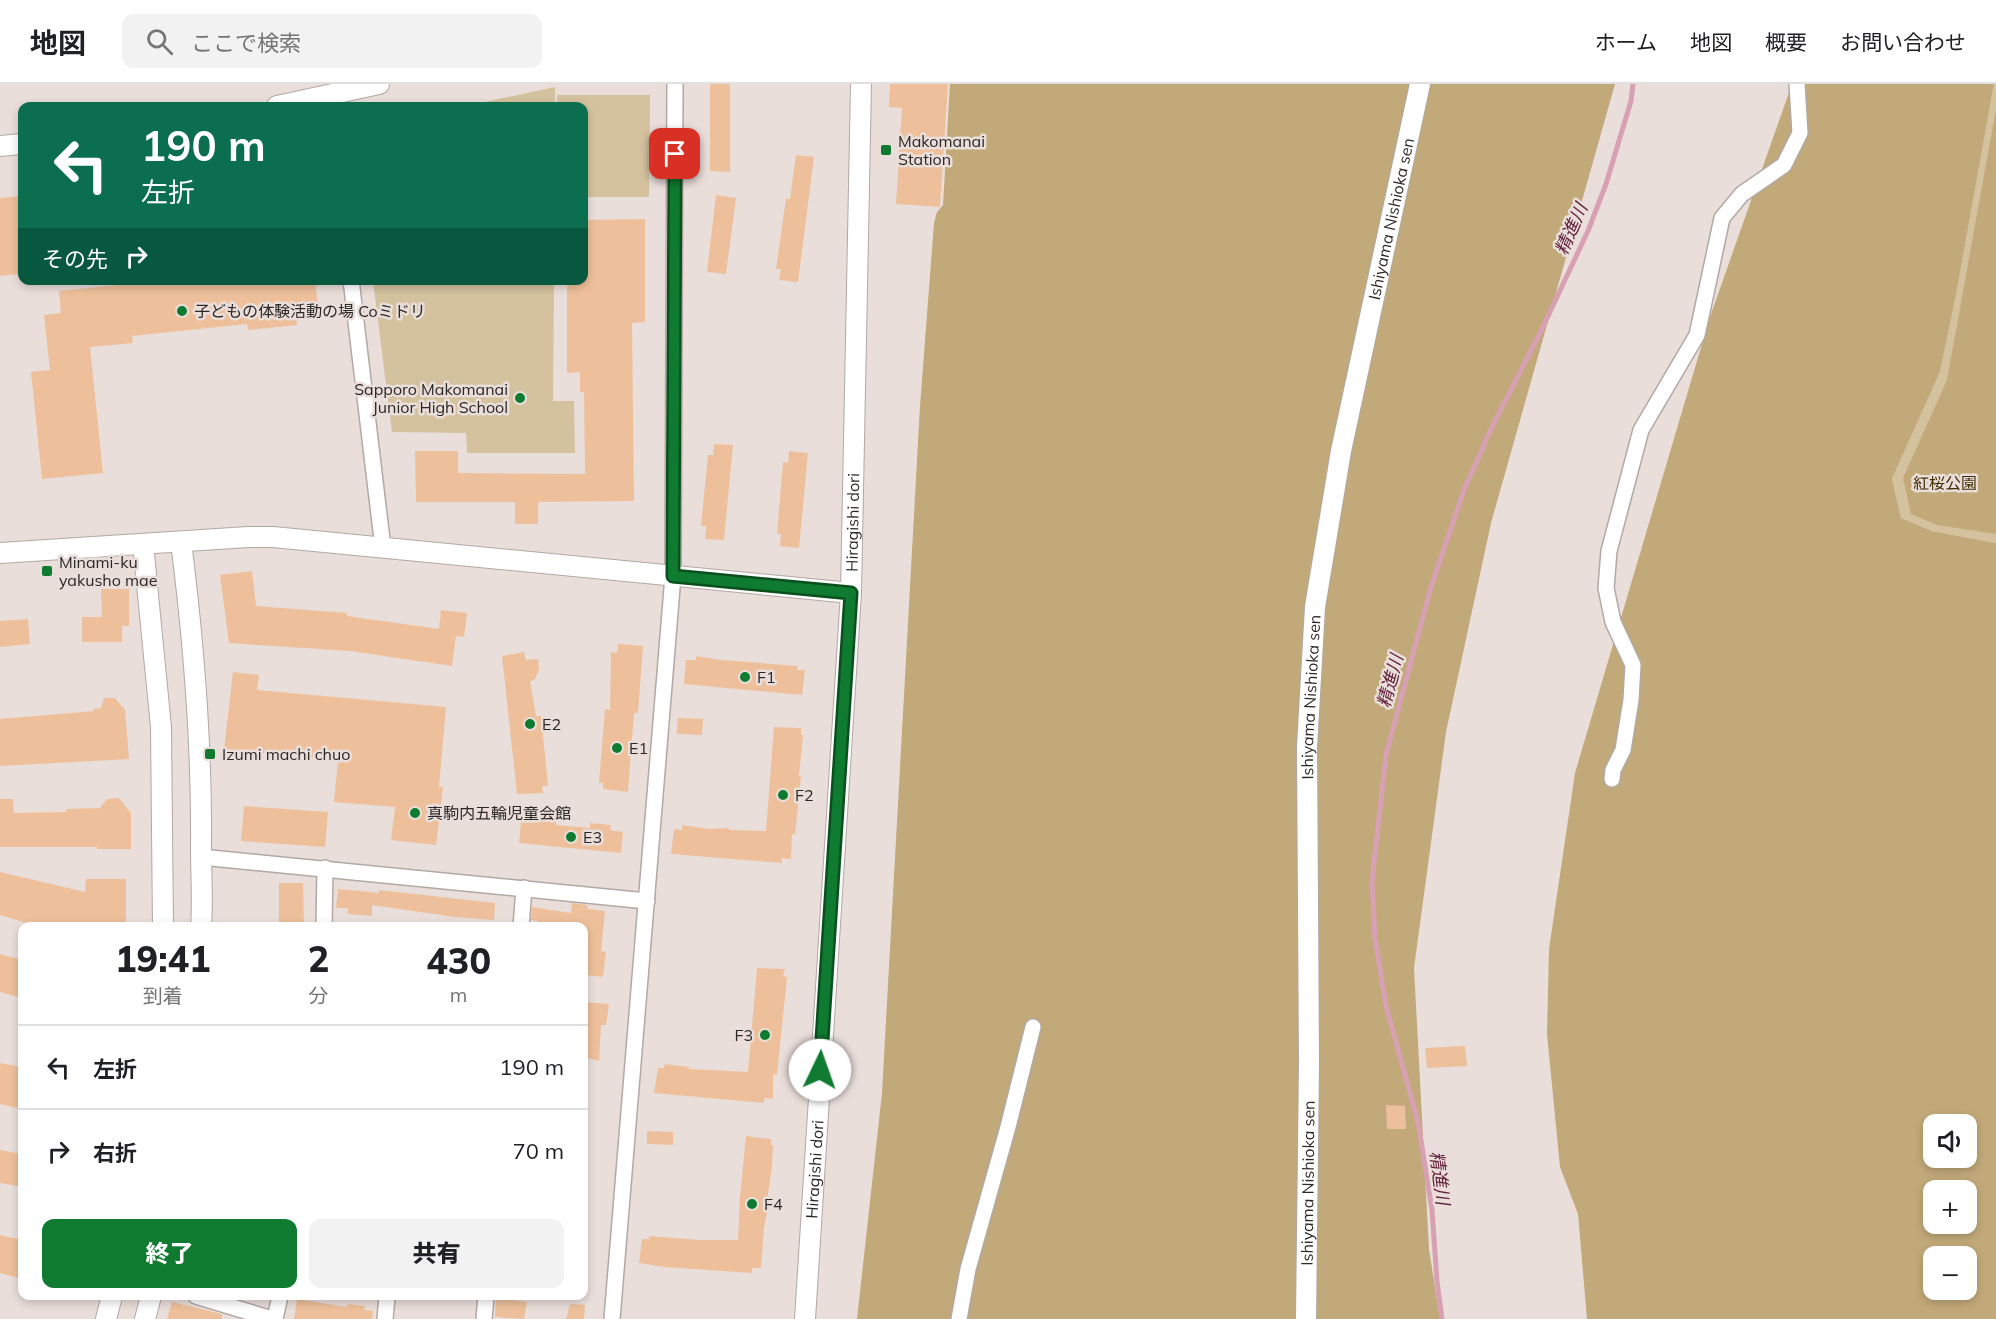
<!DOCTYPE html>
<html lang="ja">
<meta charset="utf-8">
<style>
body{margin:0;font-family:Mulish,"Noto Sans JP",sans-serif;background:#f2f2f2;color:#202124;height:100vh;display:flex;flex-direction:column;font-size:22px;white-space:nowrap}
*{box-sizing:border-box;margin:0}
p{font-size:20px;color:#757577}
.icon{flex:none;width:33px;height:33px;fill:none;stroke:currentColor;stroke-width:2;stroke-linecap:round;stroke-linejoin:round}
.map{position:relative;flex:1;overflow:hidden}
.details{position:absolute;left:18px;top:838px;width:570px;height:378px;display:flex;flex-direction:column;background:#fff;border-radius:12px;box-shadow:0 3px 9px #0003}
.details>*{flex:none}
.hud{position:absolute;left:18px;top:18px;width:570px;height:183px;border-radius:12px;box-shadow:0 3px 9px #0003;background:#0b6e4f;color:#fff;overflow:hidden}
.fabs{position:absolute;left:1923px;top:1030px;display:grid;gap:12px}
.fabs a{display:grid;place-items:center;width:54px;height:54px;border-radius:12px;background:#fff;box-shadow:0 3px 9px #0003;font-size:30px}
.pin{position:absolute;display:grid;place-items:center;width:51px;height:51px;color:#fff;margin:-26px;border-radius:12px;box-shadow:0 3px 9px #0006}
.me{position:absolute;width:66px;margin:-33px;rotate:3deg;stroke-linejoin:round;filter:drop-shadow(0 0 4px #0008)}
.turn{display:flex;align-items:center;gap:21px;height:126px;padding:0 24px;font-size:27px}
.turn .icon{width:78px;height:78px;stroke-width:2.5}
.turn b{display:block;font-size:42px;line-height:51px}
.then{display:flex;align-items:center;height:57px;padding:0 24px;background:#0003;gap:12px;font-size:22px}
.eta{display:flex;justify-content:space-evenly;align-items:center;height:102px;text-align:center}
.eta b{font-size:36px;font-weight:800;line-height:42px}
.primary-button{display:flex;gap:12px;margin-top:auto;padding:12px 24px}
.primary-button a{flex:1;height:69px;border-radius:12px;background:#0f7b30;color:#fff;font-size:24px;font-weight:800;line-height:69px;text-align:center}
.primary-button a+a{background:#f2f2f2;color:#202124}
ul{padding:0;list-style:none}
li{display:flex;align-items:center;gap:18px;height:84px;padding:0 24px;border-top:2px solid #e0e0e0}
li div{flex:1}
li b{display:block;font-size:22px}
li em{font-style:normal}
header{display:flex;align-items:center;gap:36px;box-sizing:border-box;height:84px;padding:0 30px;background:#fff;border-bottom:2px solid #e0e0e0}
header strong{font-size:28px}
nav{display:flex;gap:33px;margin-inline-start:auto;font-size:21px}
.search{width:420px;height:54px;background:#f2f2f2;display:flex;align-items:center;gap:15px;box-sizing:border-box;padding:0 21px;border-radius:12px;color:#757577;font-size:22px}
.map>svg:first-child{display:block}
.green{fill:#d4c29f}
.forest{fill:#c2a979;fill-rule:evenodd}
.lines{fill:none;stroke-linecap:round;stroke-linejoin:round}
.stream{stroke:#d8a0b3;stroke-width:5}
.building{fill:#edc09b}
.minor-casing{stroke:#b2a8a4;stroke-width:18}
.tertiary-casing{stroke:#b2a8a4;stroke-width:22}
.minor{stroke:#fff;stroke-width:15}
.tertiary{stroke:#fff;stroke-width:20}
.route-casing{stroke:#0a501f;stroke-width:15}
.route{stroke:#0f7b30;stroke-width:10}
.poi-dot{fill:#0f7b30;stroke:#eadeda;stroke-width:2}
.labels{text-anchor:middle;dominant-baseline:central;stroke-width:5;stroke-linejoin:round;paint-order:stroke}
.poi-label{font-size:16px;fill:#2c2826;stroke:#eadeda;text-anchor:start}
.street-label{font-size:16px;fill:#2c2826;stroke:#eadeda}
.park-label{font-size:16px;fill:#402e05;stroke:#eadeda}
.water-label{font-size:18px;font-style:italic;fill:#601e3a;stroke:#eadeda}
</style>
<header>
<strong>地図</strong>
<div class="search"><svg class="icon" aria-label="search" viewBox="0 0 24 24"><circle cx="10" cy="10" r="6"/><path d="M15 15l6 6"/></svg>ここで検索</div>
<nav><a>ホーム</a><a>地図</a><a>概要</a><a>お問い合わせ</a></nav>
</header>
<div class="map">
<svg width="1996" height="1235" viewBox="0 0 1996 1235">
<rect width="100%" height="100%" fill="#eadeda"/>
<g class="green">
<polygon points="1994,0 1996,0 1996,459 1932,447 1901,434 1892,395 1940,288 1956,211"/>
<polygon points="555,3 555,22 466,22"/>
<polygon points="557,11 650,11 649,113 584,113 584,22 557,22"/>
<polygon points="373,197 554,197 553,317 574,317 575,369 467,369 466,349 392,348"/>
</g>
<g class="forest">
<polygon points="950,0 1615,0 1491,439 1446,648 1414,884 1429,1165 1440,1235 857,1235 882,1009 920,322 934,139 937,128 943,121"/>
<path d="M1792,0H1994L1956,211L1940,288L1892,395L1901,434L1932,447L1996,459V1235H1587L1578,1130L1560,1083L1547,950L1549,865L1575,689L1710,233ZM1934,1041H1966V1074H1934ZM1934,1107H1966V1140H1934ZM1934,1173H1966V1206H1934Z"/>
<polygon points="1996,25 1996,450 1937,441 1911,430 1903,394 1947,296"/>
</g>
<g class="lines">
<polyline class="stream" points="1442,1235 1437,1197 1432,1126 1418,1038 1386,922 1375,854 1372,797 1386,671 1431,503 1464,406 1491,345 1541,247 1588,147 1606,100 1631,17 1633,0"/>
</g>
<g class="building">
<polygon points="710,0 730,0 730,88 710,87"/>
<polygon points="890,0 948,0 940,123 896,120 902,24 889,23"/>
<polygon points="796,71 814,73 798,198 779,196 781,185 776,185 786,115 790,115"/>
<polygon points="716,111 736,114 726,190 707,188"/>
<polygon points="22,112 22,171 19,171 20,190 0,192 0,114"/>
<polygon points="645,135 645,238 632,239 634,417 538,418 538,440 515,440 515,418 416,418 415,367 458,367 458,389 585,390 584,308 580,308 580,288 567,289 567,196 584,196 584,136"/>
<polygon points="165,196 315,196 319,230 296,233 297,241 248,246 247,240 132,252 133,259 90,263 103,389 42,395 31,288 50,286 44,231 61,229 59,207"/>
<polygon points="714,360 733,361 724,456 705,455 706,442 701,442 708,371 713,371"/>
<polygon points="789,367 808,369 799,464 780,462 781,450 777,450 783,378 788,379"/>
<polygon points="252,487 256,522 347,529 347,532 439,545 441,526 467,529 464,553 456,552 452,582 350,567 229,559 220,491"/>
<polygon points="101,505 129,505 129,542 122,542 122,558 82,558 82,533 102,533"/>
<polygon points="28,535 30,560 0,563 0,537"/>
<polygon points="618,560 643,562 638,629 634,629 628,708 603,705 603,699 599,699 605,625 610,626 611,568 617,569"/>
<polygon points="524,568 526,576 538,575 539,586 535,595 530,598 536,632 541,632 548,702 542,702 543,709 517,710 502,572"/>
<polygon points="696,572 722,576 798,582 797,586 805,586 802,611 684,600 686,576 696,576"/>
<polygon points="233,588 259,591 257,606 446,623 439,703 443,703 436,761 391,756 395,723 334,718 338,676 224,665"/>
<polygon points="104,614 115,614 125,626 129,675 0,682 0,635 94,627 94,625 101,624"/>
<polygon points="678,634 703,635 702,651 677,650"/>
<polygon points="774,643 801,644 801,651 803,651 799,692 801,692 798,723 795,751 792,750 791,775 782,774 782,779 671,770 674,745 682,746 682,741 709,745 729,744 729,746 766,747"/>
<polygon points="119,714 131,729 131,765 97,765 97,763 0,763 0,715 13,715 14,729 66,728 66,725 100,724 107,715"/>
<polygon points="244,722 328,728 325,763 241,757"/>
<polygon points="534,735 556,737 556,741 590,744 590,739 611,741 610,746 623,748 621,769 519,759 521,738 534,739"/>
<polygon points="0,788 85,808 86,795 126,795 126,837 124,843 40,843 0,831"/>
<polygon points="279,799 303,799 304,843 279,843"/>
<polygon points="338,805 379,809 379,806 495,819 494,836 455,833 372,821 372,832 348,830 348,824 336,824"/>
<polygon points="572,819 588,821 587,825 605,827 601,867 606,868 603,893 584,891 584,843 538,843 538,837 531,836 532,823 571,829"/>
<polygon points="0,870 22,876 22,914 0,908"/>
<polygon points="757,884 785,885 783,892 787,893 777,991 773,990 773,1015 764,1014 764,1019 654,1009 658,984 664,984 665,980 689,983 689,985 748,988"/>
<polygon points="584,918 609,920 606,941 601,941 599,977 584,973"/>
<polygon points="1465,962 1467,982 1427,984 1425,964"/>
<polygon points="0,979 22,983 22,1025 0,1020"/>
<polygon points="1386,1021 1405,1022 1406,1045 1387,1045"/>
<polygon points="647,1047 673,1048 673,1061 647,1060"/>
<polygon points="746,1052 771,1055 771,1061 773,1061 772,1082 766,1124 768,1124 764,1144 761,1184 752,1184 752,1189 665,1183 639,1179 642,1155 649,1155 649,1152 699,1156 738,1156 740,1113"/>
<polygon points="0,1066 22,1070 22,1103 0,1099"/>
<polygon points="0,1151 22,1156 22,1195 0,1189"/>
<polygon points="496,1214 527,1218 524,1235 495,1233"/>
<polygon points="297,1215 347,1223 348,1220 365,1222 364,1226 373,1227 372,1235 294,1235"/>
<polygon points="172,1218 222,1230 222,1235 167,1235"/>
<polygon points="570,1220 585,1221 584,1235 566,1235"/>
</g>
<g class="lines">
<g class="minor-casing">
<g id="minor">
<polyline points="351,196 383,464"/>
<polyline points="1612,695 1613,686 1623,666 1631,616 1633,581 1613,538 1606,504 1609,467 1641,346 1697,251 1722,134 1742,110 1784,81 1800,49 1797,0"/>
<polyline points="201,773 647,817"/>
<polyline points="324,843 325,784"/>
<polyline points="521,843 524,804"/>
<polyline points="196,1212 272,1235"/>
<polyline points="275,1235 280,1212"/>
<polyline points="385,1235 387,1212"/>
<polyline points="484,1235 486,1212"/>
<polyline points="612,1235 673,492 675,0"/>
<polyline points="959,1235 968,1185 1008,1043 1033,943"/>
</g>
</g>
<g class="tertiary-casing">
<g id="tertiary">
<polyline points="277,22 379,0"/>
<polyline points="0,62 22,60"/>
<path d="M181,458C194,560 202,662 201,765C201,791 203,817 201,843"/>
<polyline points="143,460 161,643 163,843"/>
<polyline points="0,469 248,453 273,453 851,509"/>
<polyline points="106,1235 112,1212"/>
<polyline points="145,1235 151,1212"/>
<path id="s1" d="M805,1235L851,509L861,0"/>
<path id="s2" d="M1306,1235L1309,979L1307,663L1315,523L1341,367L1420,0"/>
</g>
</g>
<use href="#minor" class="minor"/>
<use href="#tertiary" class="tertiary"/>
</g>
<g class="lines">
<g class="route-casing">
<polyline id="route" points="675,70 673,492 851,509 820,986"/>
</g>
<use href="#route" class="route"/>
</g>
<g class="poi-dot">
<rect x="880" y="60" width="12" height="12" rx="3"/>
<circle cx="182" cy="227" r="6"/>
<circle cx="520" cy="314" r="6"/>
<rect x="41" y="481" width="12" height="12" rx="3"/>
<circle cx="745" cy="593" r="6"/>
<circle cx="530" cy="640" r="6"/>
<circle cx="617" cy="664" r="6"/>
<rect x="204" y="664" width="12" height="12" rx="3"/>
<circle cx="783" cy="711" r="6"/>
<circle cx="415" cy="729" r="6"/>
<circle cx="571" cy="753" r="6"/>
<circle cx="765" cy="951" r="6"/>
<circle cx="752" cy="1120" r="6"/>
</g>
<g class="labels">
<g class="poi-label">
<text x="898" y="57">Makomanai<tspan x="898" dy="18">Station</tspan></text>
<text x="194" y="227">子どもの体験活動の場 Coミドリ</text>
<text x="508" y="305" text-anchor="end">Sapporo Makomanai<tspan x="508" dy="18">Junior High School</tspan></text>
<text x="59" y="478">Minami-ku<tspan x="59" dy="18">yakusho mae</tspan></text>
<text x="757" y="593">F1</text>
<text x="542" y="640">E2</text>
<text x="629" y="664">E1</text>
<text x="222" y="670">Izumi machi chuo</text>
<text x="795" y="711">F2</text>
<text x="427" y="729">真駒内五輪児童会館</text>
<text x="583" y="753">E3</text>
<text x="753" y="951" text-anchor="end">F3</text>
<text x="764" y="1120">F4</text>
</g>
<g class="street-label">
<text stroke="none"><textPath href="#s2" startOffset="1108">Ishiyama Nishioka sen</textPath></text>
<text stroke="none"><textPath href="#s1" startOffset="798">Hiragishi dori</textPath></text>
<text stroke="none"><textPath href="#s2" startOffset="622">Ishiyama Nishioka sen</textPath></text>
<text stroke="none"><textPath href="#s1" startOffset="150">Hiragishi dori</textPath></text>
<text stroke="none"><textPath href="#s2" startOffset="136">Ishiyama Nishioka sen</textPath></text>
</g>
<g class="park-label">
<text x="1945" y="399">紅桜公園</text>
</g>
<g class="water-label">
<text transform="translate(1571 145) rotate(-66)">精進川</text>
<text transform="translate(1390 597) rotate(-75)">精進川</text>
<text transform="translate(1440 1094) rotate(83)">精進川</text>
</g>
</g>
</svg>
<div class="fabs">
<a><svg class="icon" aria-label="sound" viewBox="0 0 24 24"><path d="M4 9h4l5-4v14l-5-4H4zM17 9q2 3 0 6"/></svg></a>
<a>+</a>
<a>−</a>
</div>
<div class="pin" style="left:675px;top:70px;background:#d93025"><svg class="icon" aria-label="arrive" viewBox="0 0 24 24"><path d="M6 21V4h12l-3 4 3 4H6"/></svg></div>
<svg class="me" style="left:820px;top:986px" viewBox="-20 -20 40 40"><circle r="19" fill="#fff"/><path d="M0-13L10 11 0 6-10 11z" fill="#0f7b30"/></svg>
<div class="hud">
<div class="turn"><svg class="icon" aria-label="left" viewBox="0 0 24 24"><path d="M17 20v-9H6M10 6l-5 5 5 5"/></svg><div><b>190 m</b>左折</div></div>
<div class="then">その先<svg class="icon" aria-label="right" viewBox="0 0 24 24"><path d="M7 20v-9h11M14 6l5 5-5 5"/></svg></div>
</div>
<section class="details">
<div class="eta">
<div><b>19:41</b><p>到着</p></div>
<div><b>2</b><p>分</p></div>
<div><b>430</b><p>m</p></div>
</div>
<ul>
<li><svg class="icon" aria-label="left" viewBox="0 0 24 24"><path d="M17 20v-9H6M10 6l-5 5 5 5"/></svg><div><b>左折</b></div><em>190 m</em></li>
<li><svg class="icon" aria-label="right" viewBox="0 0 24 24"><path d="M7 20v-9h11M14 6l5 5-5 5"/></svg><div><b>右折</b></div><em>70 m</em></li>
</ul>
<div class="primary-button"><a>終了</a><a>共有</a></div>
</section>
</div>
